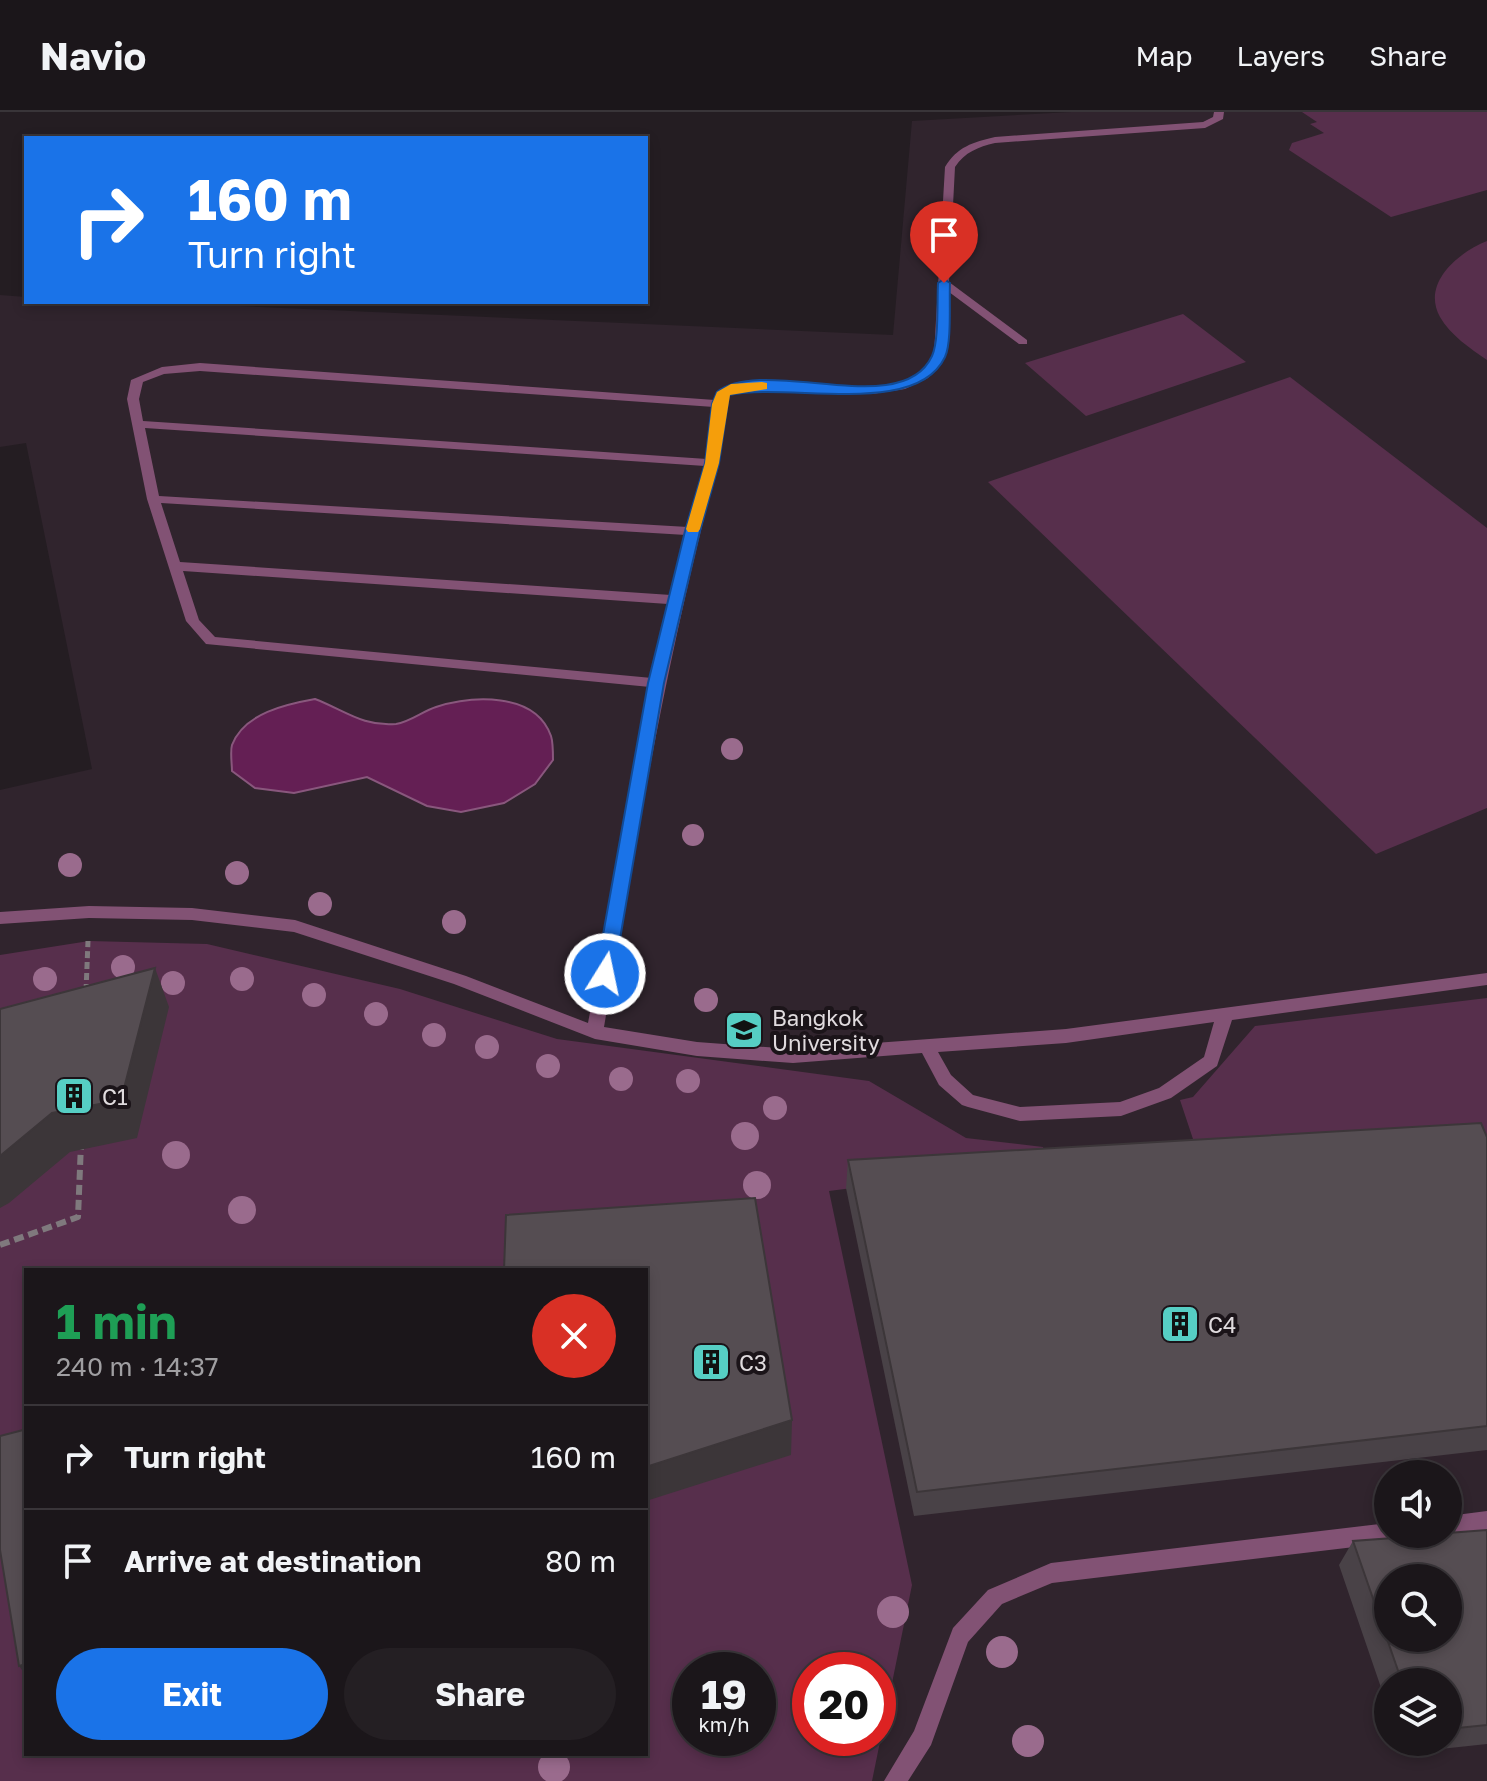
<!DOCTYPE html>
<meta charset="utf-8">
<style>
body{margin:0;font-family:"Golos Text",sans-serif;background:#241f23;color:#f1f3f6;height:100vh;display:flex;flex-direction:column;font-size:30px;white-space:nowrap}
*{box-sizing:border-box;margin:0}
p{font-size:26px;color:#a09fa2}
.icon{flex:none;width:44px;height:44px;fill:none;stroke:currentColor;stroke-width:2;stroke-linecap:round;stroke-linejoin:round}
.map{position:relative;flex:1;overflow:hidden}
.side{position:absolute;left:24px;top:1156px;width:624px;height:488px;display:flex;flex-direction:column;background:#1b161a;border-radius:0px;box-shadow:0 4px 12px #0003,0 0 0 2px #393539}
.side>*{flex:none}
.banner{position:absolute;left:24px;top:24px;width:624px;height:168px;border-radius:0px;box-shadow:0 4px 12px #0003,0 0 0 2px #393539;background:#1a73e8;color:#fff;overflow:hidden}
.controls{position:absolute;left:1374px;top:1348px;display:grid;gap:16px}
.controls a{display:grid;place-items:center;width:88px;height:88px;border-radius:50%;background:#1b161a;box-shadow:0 4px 12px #0003,0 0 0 2px #393539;font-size:40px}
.speed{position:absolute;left:672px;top:1540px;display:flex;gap:16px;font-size:40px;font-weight:700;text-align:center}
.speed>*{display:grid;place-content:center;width:104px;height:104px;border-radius:50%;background:#1b161a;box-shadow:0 4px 12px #0003,0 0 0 2px #393539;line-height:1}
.speed small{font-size:20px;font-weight:400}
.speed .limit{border:12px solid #d22;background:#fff;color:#111}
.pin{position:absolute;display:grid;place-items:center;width:68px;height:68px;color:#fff;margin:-82px -34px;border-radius:50% 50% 50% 0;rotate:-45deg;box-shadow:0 0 8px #0007}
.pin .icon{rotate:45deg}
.me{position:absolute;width:88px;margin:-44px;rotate:10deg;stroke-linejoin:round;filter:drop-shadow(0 0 6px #0008)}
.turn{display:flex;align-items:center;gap:28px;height:168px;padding:0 32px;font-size:36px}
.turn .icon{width:104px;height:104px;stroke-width:2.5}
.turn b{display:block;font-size:56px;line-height:68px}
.round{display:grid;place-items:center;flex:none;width:84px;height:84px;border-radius:42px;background:#241f23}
.summary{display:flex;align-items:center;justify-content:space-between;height:136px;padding:0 32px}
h1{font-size:48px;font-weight:700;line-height:60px;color:#1e9e55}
.primary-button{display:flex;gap:16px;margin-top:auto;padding:16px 32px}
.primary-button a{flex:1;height:92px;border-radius:48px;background:#1a73e8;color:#fff;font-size:32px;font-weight:700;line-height:92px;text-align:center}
.primary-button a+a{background:#241f23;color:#f1f3f6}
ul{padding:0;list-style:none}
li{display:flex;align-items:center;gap:24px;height:104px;padding:0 32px;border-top:2px solid #393539}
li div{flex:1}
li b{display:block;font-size:30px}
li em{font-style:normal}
header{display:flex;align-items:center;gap:48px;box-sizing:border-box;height:112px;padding:0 40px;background:#1b161a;border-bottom:2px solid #393539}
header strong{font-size:38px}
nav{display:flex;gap:44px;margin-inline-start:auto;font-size:28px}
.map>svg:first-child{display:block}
.built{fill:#30242d;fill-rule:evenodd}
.green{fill:#572f4c;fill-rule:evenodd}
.water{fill:#641f54;stroke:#89577d;stroke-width:2}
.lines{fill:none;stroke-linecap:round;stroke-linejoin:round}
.path-far1{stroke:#7f797d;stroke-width:5;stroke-dasharray:7 4;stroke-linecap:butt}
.path{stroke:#7f797d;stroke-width:6;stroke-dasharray:10 5;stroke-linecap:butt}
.lane{fill:#825274;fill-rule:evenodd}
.tree{fill:#9a6b8d}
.wall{fill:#494247}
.shaded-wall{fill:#3c3639}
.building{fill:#554d52;stroke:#3c3639;stroke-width:2;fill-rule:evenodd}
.route{fill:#1a73e8;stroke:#114b97;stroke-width:2}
.slow{fill:#f59e0b}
.labels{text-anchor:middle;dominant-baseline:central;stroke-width:8;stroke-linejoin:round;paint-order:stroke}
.poi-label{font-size:22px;fill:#e0dbde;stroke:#1b1419;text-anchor:start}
</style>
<header>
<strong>Navio</strong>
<nav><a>Map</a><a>Layers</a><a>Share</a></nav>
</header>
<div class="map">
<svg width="1487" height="1669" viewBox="0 0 1487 1669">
<rect width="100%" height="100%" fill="#241d22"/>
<path class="built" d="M1071,0H1487V1669H0V678L92,657L26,331L0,335V183L26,185V190H148L893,223L912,9ZM26,1158H646V1642H26ZM1388,1362H1448V1422H1388ZM1388,1466H1448V1526H1388ZM690,1558H758V1626H690ZM810,1558H878V1626H810ZM1388,1570H1448V1630H1388Z"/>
<g class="green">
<polygon points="1302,0 1487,0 1487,78 1391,105 1289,38 1292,31 1324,21 1310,12 1317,10"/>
<path d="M1487,129V248C1471,237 1450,223 1440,205C1421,171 1459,140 1487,129Z"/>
<polygon points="1183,202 1246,250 1086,304 1025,251"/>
<polygon points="1290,265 1487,416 1487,696 1376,742 988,370"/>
<path d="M89,829L207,832L400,877L557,927L869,969L966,1026L1043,1035L1047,1051L829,1079L912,1473L872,1669H0V843ZM26,1158H646V1642H26ZM690,1558H758V1626H690ZM810,1558H878V1626H810Z"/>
<polygon points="1487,886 1487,1028 1198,1042 1180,988 1193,985 1255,914"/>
</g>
<path class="water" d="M315,587C344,598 363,615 396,612C410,610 423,599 436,595C471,584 535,579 551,624C553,630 553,641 553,648L535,672L504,691L461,700L427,694L367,665L294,681L255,676L232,659C232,652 230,640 232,633C244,601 287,592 315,587Z"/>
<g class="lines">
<polyline class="path-far1" points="86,879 88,829"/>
<polyline class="path" points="0,1133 78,1105 81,1032"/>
<g class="lane">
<path d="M1214,0H1224L1223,7L1205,16L995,31C978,35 965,40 955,55L949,170L1027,228V232H1019L949,180L946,242L928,266L905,277L872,282L776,276L748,277L729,282C721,307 723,335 716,360C667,543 636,728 604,915L697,930L793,937L1066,917L1487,861V873L1232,908L1217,954L1171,986L1121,1004L1020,1009L968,995L962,993L939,973L922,941L793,951L697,944L595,927L454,872L294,820L192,808L89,806L0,812V800L89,794L192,796L295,808L466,864L588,911L650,575L206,532L186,509L147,387L127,287L131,268L162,255L200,251L715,288L720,277C739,272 756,268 776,268C817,269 882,287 918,261C925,257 929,248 934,242L945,55C957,35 973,30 995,25L1203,10L1213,5ZM200,259L714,295L707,347L143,309L139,287L143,270L164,262ZM145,316L705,354L688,415L159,384ZM161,391L686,423L671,483L180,450ZM183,459L668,492L652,566L215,525L199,508ZM1214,910L1204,945L1159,976L1120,990L1020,995L973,983L951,963L938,940L1066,931Z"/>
<polygon points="1487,1399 1487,1419 1448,1424 1444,1422 1448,1422 1448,1404"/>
<polygon points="1388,1411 1388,1422 1398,1422 1395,1428 1388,1431 1052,1471 1002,1492 968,1530 931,1633 908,1669 884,1669 914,1619 953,1516 988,1478 1051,1451"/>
</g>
</g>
<g class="tree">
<circle cx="732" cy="637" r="11"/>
<circle cx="693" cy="723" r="11"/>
<circle cx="70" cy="753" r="12"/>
<circle cx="237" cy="761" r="12"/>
<circle cx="320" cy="792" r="12"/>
<circle cx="454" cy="810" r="12"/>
<circle cx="123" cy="855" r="12"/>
<circle cx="45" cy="867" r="12"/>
<circle cx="242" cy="867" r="12"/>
<circle cx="173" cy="871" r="12"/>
<circle cx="314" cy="883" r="12"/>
<circle cx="706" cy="888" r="12"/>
<circle cx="376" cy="902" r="12"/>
<circle cx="434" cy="923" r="12"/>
<circle cx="487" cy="935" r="12"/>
<circle cx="548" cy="954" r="12"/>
<circle cx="621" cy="967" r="12"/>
<circle cx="688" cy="969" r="12"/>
<circle cx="775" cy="996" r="12"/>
<circle cx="745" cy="1024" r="14"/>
<circle cx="176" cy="1043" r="14"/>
<circle cx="757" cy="1073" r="14"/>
<circle cx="242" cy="1098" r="14"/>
<circle cx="893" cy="1500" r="16"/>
<circle cx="1002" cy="1540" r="16"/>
<circle cx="1028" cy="1629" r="16"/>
<circle cx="554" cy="1655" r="16"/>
</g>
<g class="wall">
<polygon points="1487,1025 1487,1338 914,1404 846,1076 848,1048"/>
<polygon points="1487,1418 1487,1632 1403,1641 1399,1630 1448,1630 1448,1570 1388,1570 1388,1596 1339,1453 1353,1429"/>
</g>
<g class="shaded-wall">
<polygon points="155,856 169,895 137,1026 70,1040 9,1091 0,1096 0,1044"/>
<polygon points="792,1308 791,1343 646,1389 646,1355"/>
<polygon points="26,1552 26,1563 19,1554"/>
</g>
<g class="building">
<polygon points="155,856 121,988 52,1001 0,1044 0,897"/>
<polygon points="1481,1011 1487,1025 1487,1314 917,1380 848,1048"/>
<polygon points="755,1086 792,1308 646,1355 646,1158 504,1158 506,1103"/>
<polygon points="26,1315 26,1552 19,1554 0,1438 0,1324 23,1318"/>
<path d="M1487,1418V1613L1448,1617V1570H1402L1353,1429L1448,1422V1421ZM1388,1466H1448V1526H1388Z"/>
</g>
<path class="route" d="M944,167L950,171C949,189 952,230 945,245C916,306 789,270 729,283L719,351L700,419L664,571L614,862L612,867H598L596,862L648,571L685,419L705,351L712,292L717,280C765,243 902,309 932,244C939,229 937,189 938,171Z"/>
<polygon class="slow" points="762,270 767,271 767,277 730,283 719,351 700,417 698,420 688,420 686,417 705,351 712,292 717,280 731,272"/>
<defs>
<g id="university-square" transform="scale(2)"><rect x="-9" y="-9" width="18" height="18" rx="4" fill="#56cec4" stroke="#1b1419"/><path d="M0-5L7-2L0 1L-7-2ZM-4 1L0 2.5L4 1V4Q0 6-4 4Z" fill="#111"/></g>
<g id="building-square" transform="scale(2)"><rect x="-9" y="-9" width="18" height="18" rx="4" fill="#56cec4" stroke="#1b1419"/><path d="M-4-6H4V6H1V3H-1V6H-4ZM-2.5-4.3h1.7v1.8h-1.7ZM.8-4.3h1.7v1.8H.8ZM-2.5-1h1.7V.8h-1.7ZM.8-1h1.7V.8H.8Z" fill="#111"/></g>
</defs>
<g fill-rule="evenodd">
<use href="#university-square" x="744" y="918"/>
<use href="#building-square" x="74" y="984"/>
<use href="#building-square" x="1180" y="1212"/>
<use href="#building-square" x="711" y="1250"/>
</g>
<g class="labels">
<g class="poi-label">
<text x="772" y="905">Bangkok<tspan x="772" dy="25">University</tspan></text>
<text x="102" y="984">C1</text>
<text x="1208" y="1212">C4</text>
<text x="739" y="1250">C3</text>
</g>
</g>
</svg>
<div class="controls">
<a><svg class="icon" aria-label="sound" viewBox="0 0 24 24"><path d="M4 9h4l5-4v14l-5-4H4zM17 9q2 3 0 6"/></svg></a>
<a><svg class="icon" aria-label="search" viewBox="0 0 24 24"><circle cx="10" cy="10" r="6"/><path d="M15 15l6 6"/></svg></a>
<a><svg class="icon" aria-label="layers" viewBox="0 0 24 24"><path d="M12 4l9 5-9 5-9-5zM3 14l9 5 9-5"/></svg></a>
</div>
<div class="speed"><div>19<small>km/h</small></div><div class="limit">20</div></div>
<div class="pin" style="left:944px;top:171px;background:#d93025"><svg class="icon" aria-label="arrive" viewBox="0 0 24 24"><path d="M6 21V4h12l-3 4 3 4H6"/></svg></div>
<svg class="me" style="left:605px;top:862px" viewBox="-20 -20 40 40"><circle r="17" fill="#1a73e8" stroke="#fff" stroke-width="3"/><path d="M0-11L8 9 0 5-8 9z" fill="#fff"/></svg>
<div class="banner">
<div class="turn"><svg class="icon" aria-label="right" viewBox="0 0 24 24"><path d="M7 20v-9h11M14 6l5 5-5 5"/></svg><div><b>160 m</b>Turn right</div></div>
</div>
<section class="side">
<div class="summary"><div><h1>1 min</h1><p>240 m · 14:37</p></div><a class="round" style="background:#d93025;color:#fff"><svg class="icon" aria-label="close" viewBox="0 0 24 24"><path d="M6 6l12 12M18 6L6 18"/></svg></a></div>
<ul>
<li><svg class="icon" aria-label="right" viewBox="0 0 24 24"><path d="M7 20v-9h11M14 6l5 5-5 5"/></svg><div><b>Turn right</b></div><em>160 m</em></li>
<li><svg class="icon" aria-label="arrive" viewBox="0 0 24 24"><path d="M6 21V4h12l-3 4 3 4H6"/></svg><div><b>Arrive at destination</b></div><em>80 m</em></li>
</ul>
<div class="primary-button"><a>Exit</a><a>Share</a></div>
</section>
</div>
